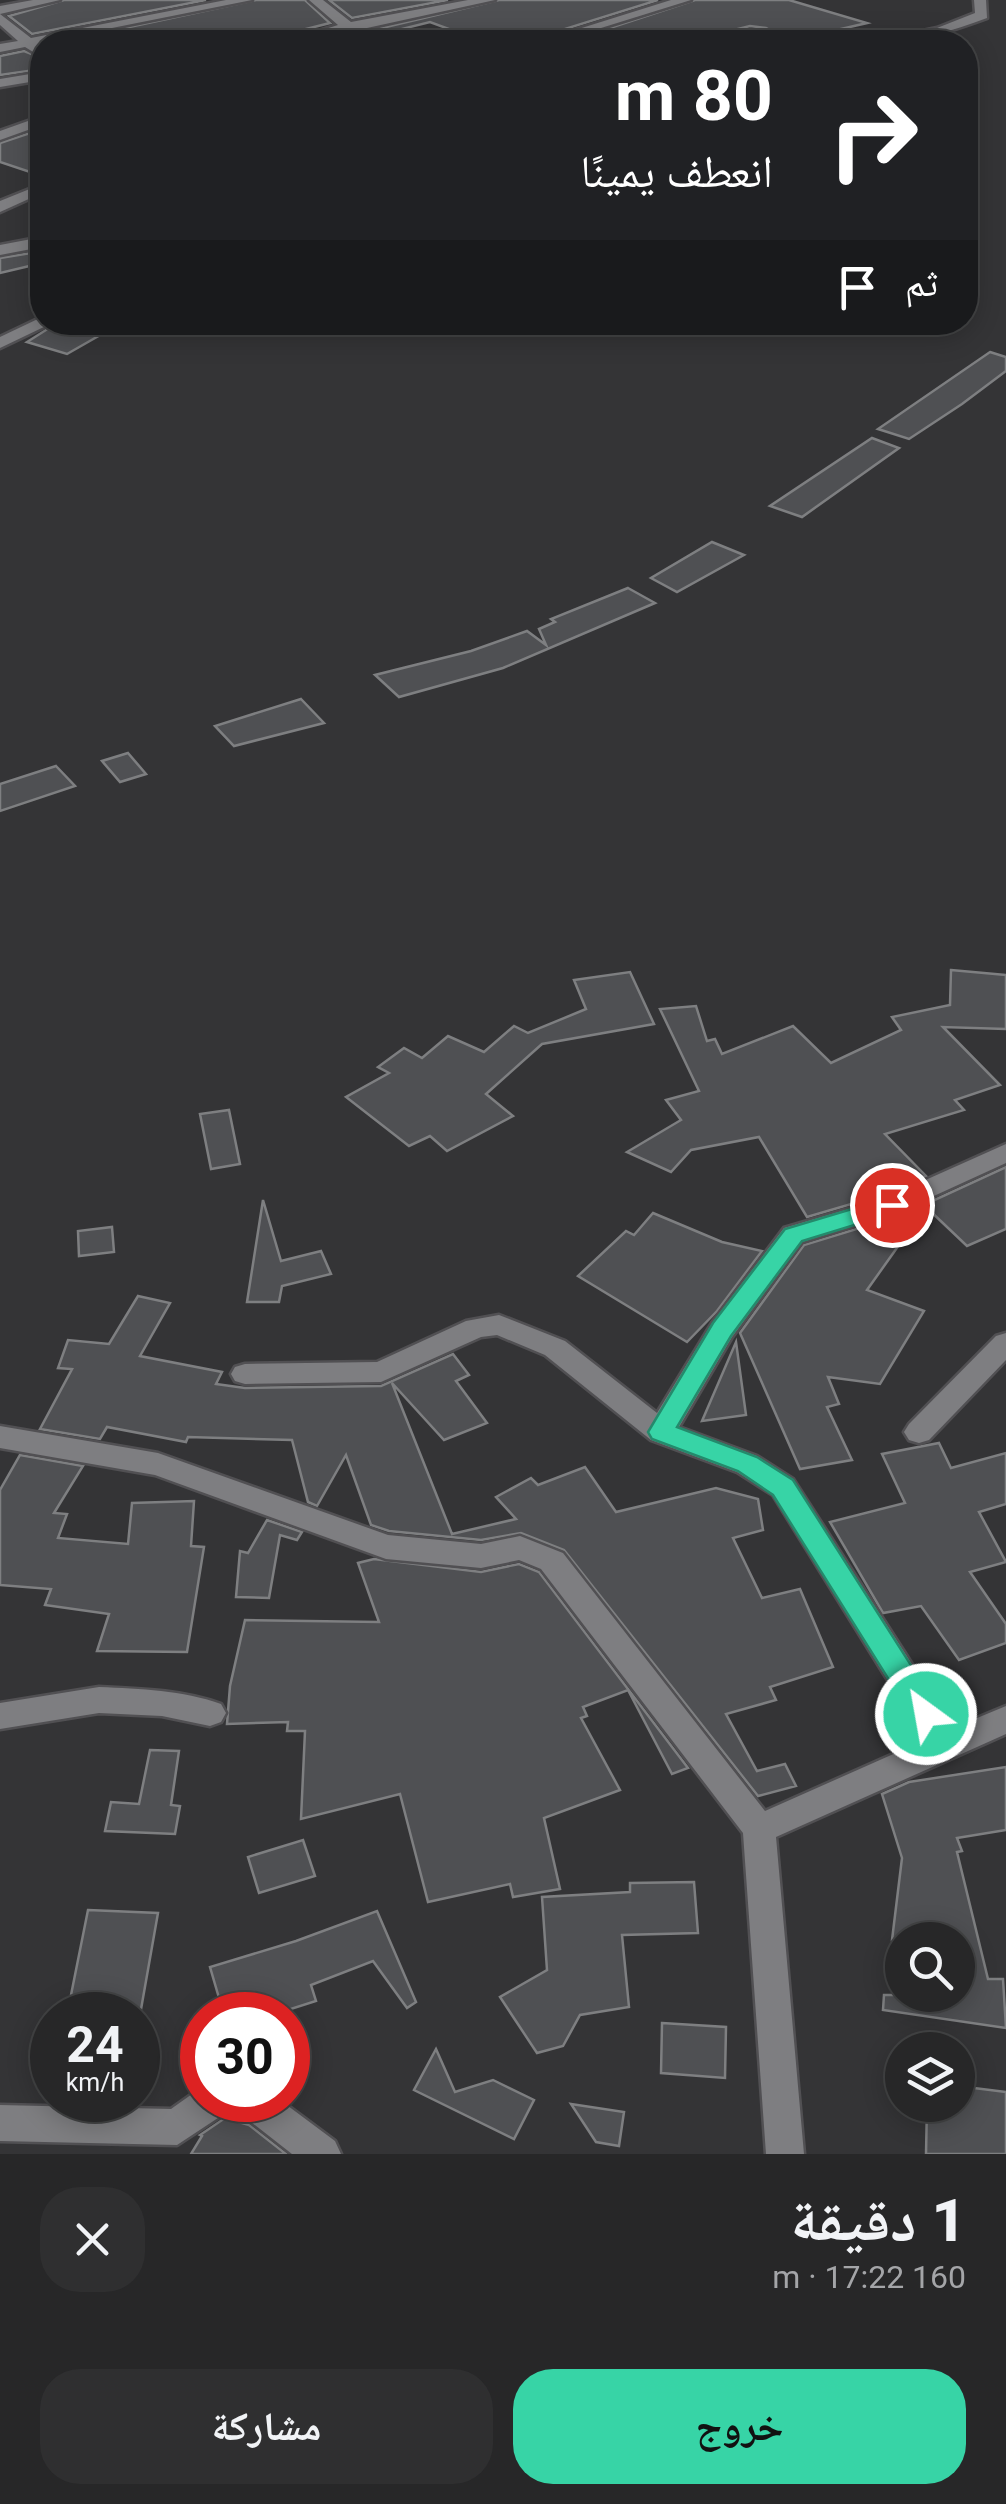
<!DOCTYPE html>
<html lang="ar">
<meta charset="utf-8">
<style>
body{margin:0;font-family:Roboto,"Noto Naskh Arabic",sans-serif;background:#2f2f30;color:#f1f3f6;direction:rtl;height:100vh;display:flex;flex-direction:column;font-size:38px;white-space:nowrap}
*{box-sizing:border-box;margin:0}
p{font-size:32px;color:#a4a5a8}
.icon{flex:none;width:55px;height:55px;fill:none;stroke:currentColor;stroke-width:2;stroke-linecap:round;stroke-linejoin:round}
.map{position:relative;height:2154px;overflow:hidden;direction:ltr}
.sheet{display:flex;flex-direction:column;background:#272728;flex:1}
.sheet>*{flex:none}
.hud{position:absolute;left:30px;top:30px;width:948px;height:305px;border-radius:40px;box-shadow:0 5px 25px #0003,0 0 0 2px #434445;direction:rtl;background:#202124;color:#fff;overflow:hidden}
.buttons{position:absolute;left:885px;top:1922px;display:grid;gap:20px}
.buttons a{display:grid;place-items:center;width:90px;height:90px;border-radius:50%;background:#272728;box-shadow:0 5px 25px #0003,0 0 0 2px #434445;font-size:50px}
.speed{position:absolute;left:30px;top:1992px;display:flex;gap:20px;font-size:50px;font-weight:700;text-align:center}
.speed>*{display:grid;place-content:center;width:130px;height:130px;border-radius:50%;background:#272728;box-shadow:0 5px 25px #0003,0 0 0 2px #434445;line-height:1}
.speed small{font-size:25px;font-weight:400}
.speed .limit{border:15px solid #d22;background:#fff;color:#111}
.pin{position:absolute;display:grid;place-items:center;width:85px;height:85px;color:#fff;margin:-42px;border:5px solid #fff;border-radius:50%;box-shadow:0 2px 10px #0007}
.me{position:absolute;width:110px;margin:-55px;rotate:328deg;stroke-linejoin:round;filter:drop-shadow(0 0 8px #0008)}
.turn{display:flex;align-items:center;gap:35px;height:210px;padding:0 40px;font-size:45px}
.turn .icon{width:130px;height:130px;stroke-width:2.5}
.turn b{display:block;font-size:70px;line-height:85px}
.then{display:flex;align-items:center;height:95px;padding:0 40px;background:#0003;gap:20px;font-size:38px}
.round{display:grid;place-items:center;flex:none;width:105px;height:105px;border-radius:40px;background:#2f2f30}
.head{display:flex;align-items:center;justify-content:space-between;height:170px;padding:0 40px}
h1{font-size:60px;font-weight:800;line-height:75px}
.primary-button{display:flex;gap:20px;margin-top:auto;padding:20px 40px}
.primary-button a{flex:1;height:115px;border-radius:40px;background:#37d4a6;color:#111;font-size:40px;font-weight:800;line-height:115px;text-align:center}
.primary-button a+a{background:#2f2f30;color:#f1f3f6}
.map>svg:first-child{display:block}
.building{fill:#4f5053;stroke:#7e7f81;stroke-width:2.5}
.lines{fill:none;stroke-linecap:round;stroke-linejoin:round}
.street-casing{stroke:#515053;stroke-width:5}
.street{fill:#7e7e81;fill-rule:evenodd}
.route{fill:#37d4a6;stroke:#248a6c;stroke-width:2.5}
</style>
<div class="map">
<svg width="1006" height="2154" viewBox="0 0 1006 2154">
<rect width="100%" height="100%" fill="#343436"/>
<g class="building">
<polygon points="64,0 206,0 32,34 9,16"/>
<polygon points="256,0 305,0 330,23 254,42 59,42"/>
<polygon points="329,0 448,0 352,18"/>
<polygon points="499,0 658,0 536,38 533,42 484,42 430,22 374,36 365,32"/>
<polygon points="695,0 789,0 867,23 789,41 766,28 750,26 685,42 567,42"/>
<polygon points="24,51 42,58 42,69 0,75 0,56"/>
<polygon points="42,129 42,176 0,162 0,143"/>
<polygon points="31,253 42,263 0,273 0,258"/>
<polygon points="57,323 102,334 67,354 27,342"/>
<polygon points="990,352 1006,357 1006,371 962,404 909,439 878,429"/>
<polygon points="872,438 899,448 802,517 770,506"/>
<polygon points="712,542 744,555 677,592 651,578"/>
<polygon points="628,588 655,603 503,668 399,697 375,675 471,651 527,631 546,645 539,629 555,622 551,619"/>
<polygon points="301,699 324,723 234,746 215,726"/>
<polygon points="128,753 146,774 120,782 102,761"/>
<polygon points="56,766 75,786 0,811 0,784"/>
<polygon points="951,970 1006,975 1006,1029 943,1027 1000,1085 955,1100 964,1110 885,1134 926,1176 882,1195 807,1217 759,1137 691,1150 671,1172 627,1152 681,1120 666,1100 699,1091 660,1009 696,1006 707,1041 715,1039 722,1054 793,1026 831,1063 901,1030 892,1017 950,1005"/>
<polygon points="630,972 654,1024 542,1044 486,1094 513,1116 447,1151 430,1136 409,1146 346,1097 389,1073 378,1067 404,1048 422,1058 448,1036 484,1052 514,1026 528,1033 586,1009 574,980"/>
<polygon points="229,1110 240,1164 211,1169 200,1114"/>
<polygon points="1006,1167 1006,1229 967,1246 926,1207 867,1290 924,1311 880,1384 828,1377 839,1404 827,1407 852,1460 800,1469 740,1333 804,1245 902,1215"/>
<polygon points="263,1200 281,1261 321,1251 331,1274 282,1286 279,1302 247,1302"/>
<polygon points="653,1213 722,1242 762,1251 717,1311 687,1342 578,1276 626,1231 634,1235"/>
<polygon points="112,1227 114,1252 79,1256 78,1231"/>
<polygon points="138,1296 170,1303 140,1356 222,1372 216,1384 245,1388 381,1386 453,1354 469,1375 456,1381 487,1423 444,1440 392,1383 452,1534 516,1519 496,1497 531,1478 538,1485 585,1467 616,1512 716,1488 758,1499 763,1530 733,1538 762,1598 800,1589 833,1667 770,1687 776,1700 726,1714 757,1771 785,1764 796,1786 758,1796 564,1550 521,1533 481,1540 389,1531 371,1525 346,1455 317,1506 308,1502 292,1440 188,1437 186,1442 107,1427 100,1439 40,1429 72,1369 58,1368 68,1340 109,1344"/>
<polygon points="736,1342 746,1415 702,1421"/>
<polygon points="939,1443 951,1468 1006,1453 1006,1504 979,1512 1006,1562 970,1572 1006,1624 1006,1643 959,1660 921,1606 883,1613 830,1522 905,1503 882,1454"/>
<polygon points="20,1455 83,1466 54,1513 67,1514 58,1538 128,1544 132,1503 194,1501 191,1546 204,1547 187,1652 97,1651 109,1614 45,1605 51,1589 0,1585 0,1490"/>
<polygon points="267,1520 302,1532 297,1540 280,1535 269,1598 236,1597 240,1551 248,1553"/>
<polygon points="374,1559 481,1572 519,1564 539,1572 688,1768 672,1774 628,1690 583,1707 587,1716 581,1718 620,1790 544,1818 560,1889 513,1897 510,1884 428,1902 400,1794 301,1819 305,1731 287,1731 288,1722 227,1724 230,1686 245,1620 379,1622 358,1563"/>
<polygon points="150,1750 179,1751 171,1805 180,1806 175,1834 105,1831 111,1802 139,1804"/>
<polygon points="1006,1767 1006,1830 957,1838 962,1851 957,1852 988,1979 1003,1979 1006,2028 883,2010 884,1995 958,1995 958,1940 892,1940 902,1858 882,1794 909,1782"/>
<polygon points="303,1840 315,1876 259,1893 248,1857"/>
<polygon points="694,1882 698,1933 622,1935 629,2007 580,2015 563,2046 537,2053 500,1997 547,1970 542,1897 630,1892 630,1883"/>
<polygon points="88,1910 158,1913 140,2015 67,2015"/>
<polygon points="377,1911 416,2002 407,2008 373,1961 311,1985 316,2001 272,2015 224,2015 210,1967 296,1941"/>
<polygon points="662,2023 726,2027 725,2078 661,2073"/>
<polygon points="436,2049 455,2092 493,2080 534,2100 514,2139 414,2090"/>
<polygon points="958,2086 1006,2092 1006,2154 926,2154 927,2105 958,2105"/>
<polygon points="571,2104 624,2112 619,2146 596,2142"/>
<polygon points="225,2118 249,2125 286,2154 191,2154 202,2136 200,2135"/>
</g>
<g class="lines">
<g class="street-casing">
<g id="street">
<polygon points="33,0 60,0 0,14 0,6"/>
<polygon points="226,0 252,0 42,42 38,44 42,54 38,55 25,47 0,52 0,44 18,41 0,25 0,14 31,38"/>
<polygon points="309,0 323,0 351,22 468,0 495,0 303,42 284,42 338,25"/>
<polygon points="671,0 691,0 556,42 537,42"/>
<path d="M974,0H986L987,18C949,32 912,44 871,42L937,28L975,13Z"/>
<polygon points="42,72 42,80 0,87 0,79"/>
<polygon points="42,116 42,125 0,140 0,131"/>
<polygon points="42,184 42,193 0,212 0,201"/>
<polygon points="42,237 42,247 0,255 0,245"/>
<polygon points="42,317 42,322 50,322 48,325 0,348 0,337"/>
<polygon points="1006,1144 1006,1163 901,1211 802,1242 732,1337 679,1427 757,1456 793,1479 953,1728 1006,1706 1006,1734 776,1837 804,2154 766,2154 743,1833 541,1569 519,1560 481,1568 386,1559 155,1475 0,1448 0,1426 158,1453 388,1535 481,1544 520,1536 563,1553 765,1811 925,1740 773,1495 737,1472 651,1440 545,1355 497,1335 481,1337 381,1382 245,1384 235,1381 231,1374 235,1367 245,1364 377,1362 466,1321 499,1315 565,1341 657,1413 712,1323 784,1228 883,1199"/>
<polygon points="1006,1333 1006,1360 929,1440 919,1443 909,1440 904,1432 909,1424 996,1336"/>
<path d="M99,1687C141,1689 182,1690 221,1704L226,1713L221,1722L210,1726L162,1716L99,1713L0,1729V1703Z"/>
<polygon points="202,2087 202,2100 280,2100 335,2141 341,2154 292,2154 251,2122 224,2114 177,2145 0,2141 0,2105 171,2109"/>
</g>
</g>
<use href="#street" class="street"/>
</g>
<polygon class="route" points="892,1197 900,1199 904,1205 900,1211 802,1241 731,1336 677,1427 757,1457 793,1480 937,1706 941,1714 937,1723 926,1726 916,1723 773,1495 738,1471 652,1439 648,1432 713,1323 785,1229"/>
</svg>
<div class="buttons">
<a><svg class="icon" aria-label="search" viewBox="0 0 24 24"><circle cx="10" cy="10" r="6"/><path d="M15 15l6 6"/></svg></a>
<a><svg class="icon" aria-label="layers" viewBox="0 0 24 24"><path d="M12 4l9 5-9 5-9-5zM3 14l9 5 9-5"/></svg></a>
</div>
<div class="speed"><div>24<small>km/h</small></div><div class="limit">30</div></div>
<div class="pin" style="left:892px;top:1205px;background:#d93025"><svg class="icon" aria-label="arrive" viewBox="0 0 24 24"><path d="M6 21V4h12l-3 4 3 4H6"/></svg></div>
<svg class="me" style="left:926px;top:1714px" viewBox="-20 -20 40 40"><circle r="17" fill="#37d4a6" stroke="#fff" stroke-width="3"/><path d="M0-11L8 9 0 5-8 9z" fill="#fff"/></svg>
<div class="hud">
<div class="turn"><svg class="icon" aria-label="right" viewBox="0 0 24 24"><path d="M7 20v-9h11M14 6l5 5-5 5"/></svg><div><b>80 m</b>انعطف يمينًا</div></div>
<div class="then">ثم<svg class="icon" aria-label="arrive" viewBox="0 0 24 24"><path d="M6 21V4h12l-3 4 3 4H6"/></svg></div>
</div>
</div>
<section class="sheet">
<div class="head"><div><h1>1 دقيقة</h1><p>160 m · 17:22</p></div><a class="round"><svg class="icon" aria-label="close" viewBox="0 0 24 24"><path d="M6 6l12 12M18 6L6 18"/></svg></a></div>
<div class="primary-button"><a>خروج</a><a>مشاركة</a></div>
</section>
